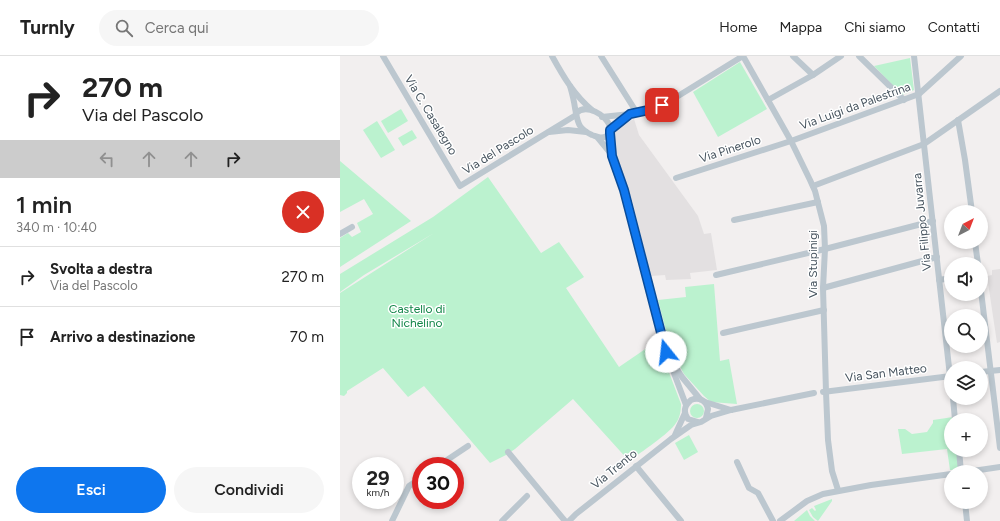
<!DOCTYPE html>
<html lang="it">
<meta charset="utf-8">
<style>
body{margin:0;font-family:Figtree,sans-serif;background:#f6f6f6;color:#222;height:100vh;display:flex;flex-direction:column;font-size:15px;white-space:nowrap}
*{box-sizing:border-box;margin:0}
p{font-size:13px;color:#767676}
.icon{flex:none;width:22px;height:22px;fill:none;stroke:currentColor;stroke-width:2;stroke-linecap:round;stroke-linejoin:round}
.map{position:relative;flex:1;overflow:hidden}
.side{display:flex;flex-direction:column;background:#fff;width:340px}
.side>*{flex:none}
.banner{background:#fff;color:#222;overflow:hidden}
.needle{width:26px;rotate:42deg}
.controls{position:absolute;left:604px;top:149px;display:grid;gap:8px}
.controls a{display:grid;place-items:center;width:44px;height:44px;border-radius:50%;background:#fff;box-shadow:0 2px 6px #0003;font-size:20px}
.speed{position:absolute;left:12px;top:401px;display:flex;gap:8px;font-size:20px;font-weight:700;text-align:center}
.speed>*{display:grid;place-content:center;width:52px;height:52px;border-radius:50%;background:#fff;box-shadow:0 2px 6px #0003;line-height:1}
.speed small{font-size:10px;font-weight:400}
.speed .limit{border:6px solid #d22;background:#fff;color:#111}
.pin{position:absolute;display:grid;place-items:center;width:34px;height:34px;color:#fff;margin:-17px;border-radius:8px;box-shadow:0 2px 6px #0006}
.me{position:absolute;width:44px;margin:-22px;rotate:344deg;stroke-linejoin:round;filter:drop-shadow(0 0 3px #0008)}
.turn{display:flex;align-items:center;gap:14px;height:84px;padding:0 16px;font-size:18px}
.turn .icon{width:52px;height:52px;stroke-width:2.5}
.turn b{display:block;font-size:28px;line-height:34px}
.lanes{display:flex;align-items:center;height:38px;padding:0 16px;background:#0003;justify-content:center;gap:20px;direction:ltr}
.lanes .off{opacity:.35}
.round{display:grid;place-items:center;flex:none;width:42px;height:42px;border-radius:21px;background:#f6f6f6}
.head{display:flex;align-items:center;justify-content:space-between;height:68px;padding:0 16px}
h1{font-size:24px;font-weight:600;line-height:30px}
.button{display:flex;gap:8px;margin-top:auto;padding:8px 16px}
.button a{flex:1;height:46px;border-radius:24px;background:#0e76ee;color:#fff;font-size:16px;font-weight:600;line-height:46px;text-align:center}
.button a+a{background:#f6f6f6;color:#222}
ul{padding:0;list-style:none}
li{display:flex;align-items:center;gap:12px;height:60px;padding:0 16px;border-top:1px solid #e0e0e0}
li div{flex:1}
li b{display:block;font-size:15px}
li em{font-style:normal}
header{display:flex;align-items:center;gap:24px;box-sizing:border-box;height:56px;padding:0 20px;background:#fff;border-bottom:1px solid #e0e0e0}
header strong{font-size:19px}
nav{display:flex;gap:22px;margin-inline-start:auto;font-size:14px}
.search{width:280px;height:36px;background:#f6f6f6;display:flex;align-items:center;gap:10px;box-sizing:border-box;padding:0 14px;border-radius:22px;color:#767676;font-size:15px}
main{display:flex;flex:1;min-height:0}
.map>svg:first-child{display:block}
.education{fill:#e3e0e1}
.green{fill:#bbf2cf}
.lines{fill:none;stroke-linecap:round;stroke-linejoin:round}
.minor{stroke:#bcc7cf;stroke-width:6}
.route-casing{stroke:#094d9b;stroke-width:10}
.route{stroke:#0e76ee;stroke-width:7}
.labels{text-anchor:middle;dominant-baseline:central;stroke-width:3;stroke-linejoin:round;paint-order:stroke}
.street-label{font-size:12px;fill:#46535e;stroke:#fff}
.park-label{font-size:12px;fill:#118548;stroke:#fff}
</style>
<header>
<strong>Turnly</strong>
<div class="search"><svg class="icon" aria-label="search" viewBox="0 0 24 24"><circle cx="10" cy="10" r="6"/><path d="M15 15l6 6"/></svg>Cerca qui</div>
<nav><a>Home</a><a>Mappa</a><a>Chi siamo</a><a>Contatti</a></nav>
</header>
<main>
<section class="side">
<div class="banner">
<div class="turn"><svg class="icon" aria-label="right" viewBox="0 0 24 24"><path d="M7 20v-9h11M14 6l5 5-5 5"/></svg><div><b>270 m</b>Via del Pascolo</div></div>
<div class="lanes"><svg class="icon off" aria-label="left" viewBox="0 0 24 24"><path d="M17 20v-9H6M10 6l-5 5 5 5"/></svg><svg class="icon off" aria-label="ahead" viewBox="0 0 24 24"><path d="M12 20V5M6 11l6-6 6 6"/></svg><svg class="icon off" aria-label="ahead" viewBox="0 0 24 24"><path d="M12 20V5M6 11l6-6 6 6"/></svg><svg class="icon" aria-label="right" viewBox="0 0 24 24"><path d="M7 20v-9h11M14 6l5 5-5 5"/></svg></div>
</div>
<div class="head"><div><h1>1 min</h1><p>340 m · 10:40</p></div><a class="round" style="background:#d93025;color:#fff"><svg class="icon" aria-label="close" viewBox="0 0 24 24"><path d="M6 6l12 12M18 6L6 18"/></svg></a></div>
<ul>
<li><svg class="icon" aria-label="right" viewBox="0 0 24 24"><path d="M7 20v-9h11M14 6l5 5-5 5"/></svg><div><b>Svolta a destra</b><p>Via del Pascolo</p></div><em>270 m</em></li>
<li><svg class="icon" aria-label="arrive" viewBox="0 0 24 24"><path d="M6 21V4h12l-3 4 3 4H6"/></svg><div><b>Arrivo a destinazione</b></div><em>70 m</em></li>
</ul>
<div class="button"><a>Esci</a><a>Condividi</a></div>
</section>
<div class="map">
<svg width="660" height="465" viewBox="0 0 660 465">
<rect width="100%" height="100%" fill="#f2efef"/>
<g class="education">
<polygon points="294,63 299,79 358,160 364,178 371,177 377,214 350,217 351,223 326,224 325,219 311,220 292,144 277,103 275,90 274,74"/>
<polygon points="660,213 660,286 657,287 647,220 652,219 652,214"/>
</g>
<g class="green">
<polygon points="570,2 574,34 562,39 534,10"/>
<polygon points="400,6 427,53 378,81 353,36"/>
<polygon points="61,53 68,65 48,77 41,65"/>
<polygon points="37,65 55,94 41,102 23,74"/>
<polygon points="72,74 77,82 63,90 58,82"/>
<polygon points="0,105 71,165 0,211 0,182 8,177 12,181 21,176 17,167 33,158 24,143 0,156"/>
<path d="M148,121L201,197L219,186L244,221L226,232L279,311L317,285L341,348C341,354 340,362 336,367C330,377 300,397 289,405L233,343L175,393L166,399L150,407L84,330L68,341L43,312L7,335V337L4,340L0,339V237L94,177L24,219L0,236V218L93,161Z"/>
<polygon points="374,228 380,305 389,303 397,348 371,346 364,340 344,318 331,294 318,244 346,241 345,231"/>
<circle cx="357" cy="355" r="7"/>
<polygon points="613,361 613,364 611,364 611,394 617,394 619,414 610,414 607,393 562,398 558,373 565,373 572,378 587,376 593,367 593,364"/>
<polygon points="349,379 358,396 344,404 335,387"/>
<polygon points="492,443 492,445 478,465 473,461 469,454 472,452 475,455 476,454 474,450"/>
<polygon points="467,454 470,460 475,465 454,465"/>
</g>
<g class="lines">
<g class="minor">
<polyline points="43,0 120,130 236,59"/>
<path d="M212,0C223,20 234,39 252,54"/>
<polyline points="261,0 297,57"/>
<polyline points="403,0 451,85 470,124 475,135 484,170 485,193 483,232 486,336 488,384 492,415 498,434"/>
<polyline points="453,0 473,19"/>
<polyline points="519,0 564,44"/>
<polyline points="574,0 611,329"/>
<path d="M230,30C232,37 234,44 235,52C238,66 237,72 252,79C258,81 261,83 267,80L270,77"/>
<polyline points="428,44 473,19 501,0"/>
<path d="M236,57C247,47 265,59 270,70L273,101L284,134L318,269L326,296L346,349"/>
<polyline points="262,61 290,58 313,53 330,45 403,0"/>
<polyline points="618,64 625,104 632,156"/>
<polyline points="270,74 289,59"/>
<polyline points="209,76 228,74 246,76"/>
<polyline points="258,82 272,99"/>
<polyline points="336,122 451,85 579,38 621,0"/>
<polyline points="473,130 584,88 660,35"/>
<polyline points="394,164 478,146"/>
<polyline points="0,178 12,171"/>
<polyline points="635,186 638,208"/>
<polyline points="376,219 485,193 593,165"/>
<polyline points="599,224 611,222"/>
<polyline points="483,232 597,201"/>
<polyline points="641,235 660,392"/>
<polyline points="383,277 484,254"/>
<polyline points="332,306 342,321 360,343"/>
<polyline points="641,316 660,314"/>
<polyline points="483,336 611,320"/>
<polyline points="613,342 615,364"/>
<polyline points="365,346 391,354"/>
<path d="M358,366L348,363C343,356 344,350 351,344C359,341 366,344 368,353L366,362"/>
<polyline points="335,379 345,357"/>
<polyline points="619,394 621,416"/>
<polyline points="168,396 225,465"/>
<polyline points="397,406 409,432 418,437 433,465"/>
<polyline points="98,410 128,390"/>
<polyline points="296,410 341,465"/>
<polyline points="626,416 660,411"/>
<polyline points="625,446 627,465"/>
<polyline points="52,465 69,430 81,422"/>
<polyline points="162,465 187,440"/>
<polyline points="229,465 236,458 331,383 351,369 361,366 371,360 391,354 474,337"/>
<polyline points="440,465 467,445 483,438 531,429 611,418"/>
</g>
</g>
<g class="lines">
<g class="route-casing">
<polyline id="route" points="322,49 313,53 290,58 270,74 270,77 272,100 284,134 326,296"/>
</g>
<use href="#route" class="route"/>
</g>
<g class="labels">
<g class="street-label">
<text transform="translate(515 50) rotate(-20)">Via Luigi da Palestrina</text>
<text transform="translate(91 59) rotate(59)">Via C. Casalegno</text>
<text transform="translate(390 93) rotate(-18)">Via Pinerolo</text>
<text transform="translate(158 94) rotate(-32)">Via del Pascolo</text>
<text transform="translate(582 166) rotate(-96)">Via Filippo Juvarra</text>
<text transform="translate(473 208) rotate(-90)">Via Stupinigi</text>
<text transform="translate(546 317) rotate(-7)">Via San Matteo</text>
<text transform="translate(274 413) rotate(-39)">Via Trento</text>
</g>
<g class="park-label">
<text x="77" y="253">Castello di<tspan x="77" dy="14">Nichelino</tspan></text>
</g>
</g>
</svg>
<div class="controls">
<a><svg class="needle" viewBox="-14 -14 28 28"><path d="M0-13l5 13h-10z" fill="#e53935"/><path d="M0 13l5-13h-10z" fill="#767676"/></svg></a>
<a><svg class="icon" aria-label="sound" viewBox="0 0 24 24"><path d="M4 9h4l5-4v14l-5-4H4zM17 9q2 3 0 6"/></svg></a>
<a><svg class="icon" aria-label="search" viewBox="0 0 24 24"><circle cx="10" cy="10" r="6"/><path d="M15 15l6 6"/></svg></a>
<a><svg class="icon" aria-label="layers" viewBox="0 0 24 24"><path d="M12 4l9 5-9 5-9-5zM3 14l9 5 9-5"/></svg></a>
<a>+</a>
<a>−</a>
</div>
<div class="speed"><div>29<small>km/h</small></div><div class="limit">30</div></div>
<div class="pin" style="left:322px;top:49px;background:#d93025"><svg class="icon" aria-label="arrive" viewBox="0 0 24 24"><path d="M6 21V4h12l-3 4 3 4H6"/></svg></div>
<svg class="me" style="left:326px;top:296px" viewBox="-20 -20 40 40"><circle r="19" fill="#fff"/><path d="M0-13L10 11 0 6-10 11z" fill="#0e76ee"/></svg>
</div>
</main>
